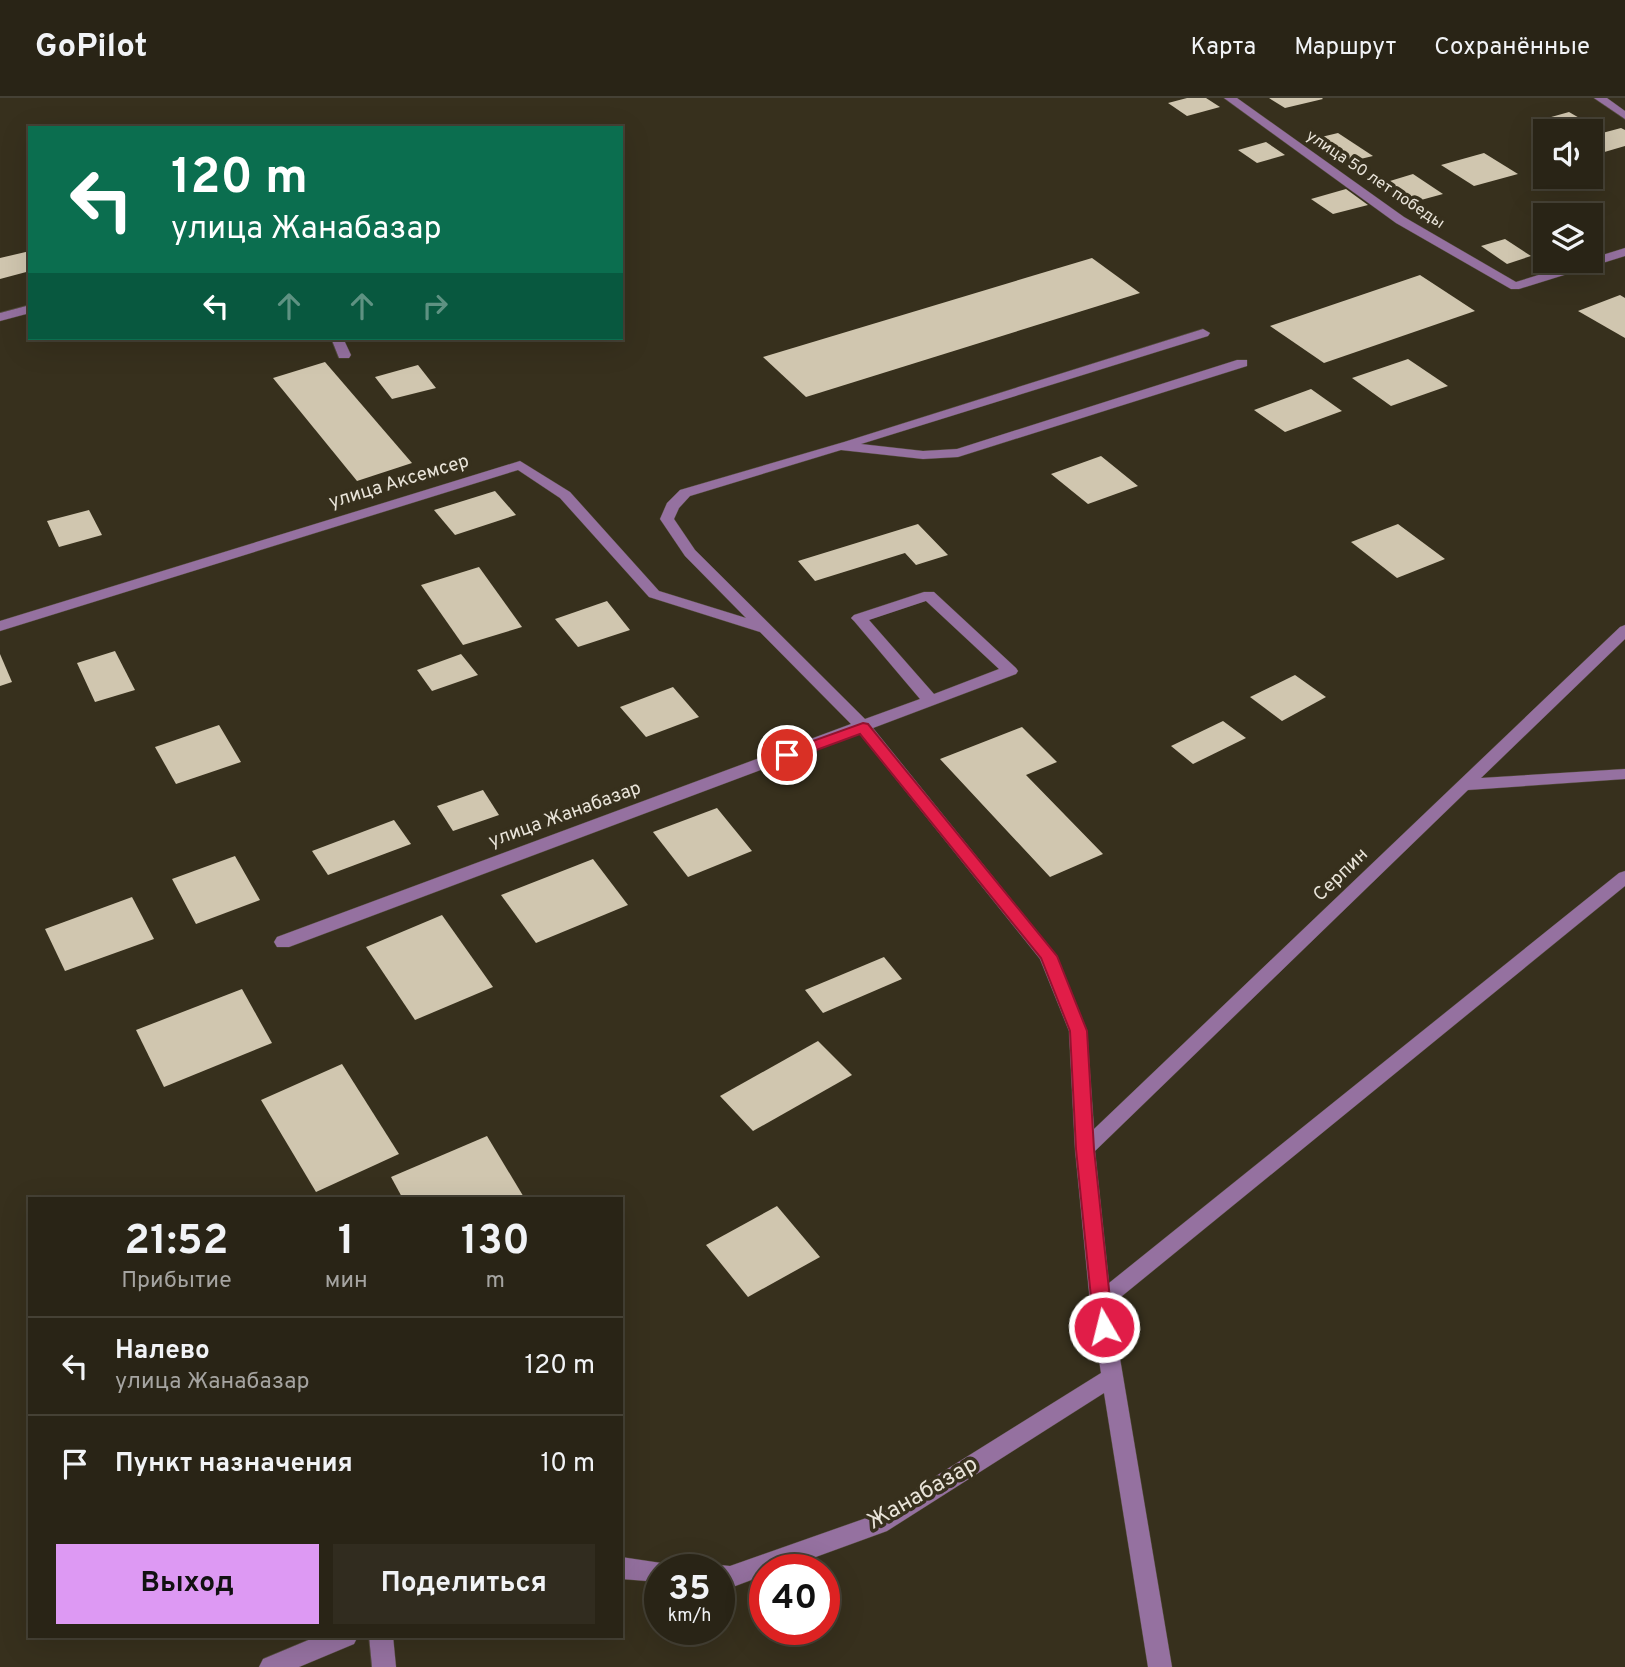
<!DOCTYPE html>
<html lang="ru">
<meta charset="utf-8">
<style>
body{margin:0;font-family:Overpass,sans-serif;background:#312c1f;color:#f1f3f6;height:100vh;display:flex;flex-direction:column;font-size:26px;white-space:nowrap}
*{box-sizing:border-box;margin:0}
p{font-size:23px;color:#a5a4a1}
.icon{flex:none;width:38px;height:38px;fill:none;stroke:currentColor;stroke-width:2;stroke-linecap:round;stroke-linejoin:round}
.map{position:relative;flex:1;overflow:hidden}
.details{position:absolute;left:28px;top:1099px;width:595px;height:441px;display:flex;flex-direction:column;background:#292416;border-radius:0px;box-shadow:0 7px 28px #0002,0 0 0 2px #454135}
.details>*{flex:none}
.guide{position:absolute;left:28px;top:28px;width:595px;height:214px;border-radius:0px;box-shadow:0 7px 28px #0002,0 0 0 2px #454135;background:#0b6e4f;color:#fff;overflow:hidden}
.buttons{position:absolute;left:1533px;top:21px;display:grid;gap:14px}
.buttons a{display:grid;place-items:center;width:70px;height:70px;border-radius:0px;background:#292416;box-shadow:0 7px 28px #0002,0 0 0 2px #454135;font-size:35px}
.speed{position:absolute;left:644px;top:1456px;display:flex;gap:14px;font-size:35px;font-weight:700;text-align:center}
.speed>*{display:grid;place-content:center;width:91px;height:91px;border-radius:50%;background:#292416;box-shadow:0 7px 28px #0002,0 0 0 2px #454135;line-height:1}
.speed small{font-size:18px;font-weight:400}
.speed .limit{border:10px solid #d22;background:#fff;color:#111}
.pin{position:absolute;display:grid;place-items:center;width:60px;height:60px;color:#fff;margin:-30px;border:4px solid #fff;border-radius:50%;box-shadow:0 2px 7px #0007}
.me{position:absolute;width:77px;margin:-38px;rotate:352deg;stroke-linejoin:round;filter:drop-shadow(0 0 5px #0008)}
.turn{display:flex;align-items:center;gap:24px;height:147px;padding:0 28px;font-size:32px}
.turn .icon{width:91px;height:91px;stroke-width:2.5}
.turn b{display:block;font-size:49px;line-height:60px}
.lanes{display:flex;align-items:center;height:66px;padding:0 28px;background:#0003;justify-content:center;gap:35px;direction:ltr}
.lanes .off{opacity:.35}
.eta{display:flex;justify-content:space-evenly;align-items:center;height:119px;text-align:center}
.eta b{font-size:42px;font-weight:700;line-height:49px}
.action{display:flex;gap:14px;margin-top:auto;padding:14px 28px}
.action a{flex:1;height:80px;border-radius:0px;background:#dd99f3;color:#111;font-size:28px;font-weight:700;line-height:80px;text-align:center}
.action a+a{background:#312c1f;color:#f1f3f6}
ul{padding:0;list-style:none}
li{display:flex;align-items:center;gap:21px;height:98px;padding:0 28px;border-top:2px solid #454135}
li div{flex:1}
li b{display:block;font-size:26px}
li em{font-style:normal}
header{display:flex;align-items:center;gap:42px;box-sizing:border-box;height:98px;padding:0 35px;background:#292416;border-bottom:2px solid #454135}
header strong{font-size:33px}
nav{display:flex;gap:38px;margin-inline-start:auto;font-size:24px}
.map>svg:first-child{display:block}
.building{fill:#d0c6af}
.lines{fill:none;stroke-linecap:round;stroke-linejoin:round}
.minor-casing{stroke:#534d3b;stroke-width:1}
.minor{fill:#9571a0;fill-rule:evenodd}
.route{fill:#e11d48;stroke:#92132f;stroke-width:2}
.labels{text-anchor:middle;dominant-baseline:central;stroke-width:7;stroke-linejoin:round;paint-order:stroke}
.far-street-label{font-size:16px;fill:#e9e4d9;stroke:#37301d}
.street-label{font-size:19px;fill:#e9e4d9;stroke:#37301d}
.near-street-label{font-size:23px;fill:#e9e4d9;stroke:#37301d}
</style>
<header>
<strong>GoPilot</strong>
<nav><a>Карта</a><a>Маршрут</a><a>Сохранённые</a></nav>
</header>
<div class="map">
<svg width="1625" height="1569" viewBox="0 0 1625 1569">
<rect width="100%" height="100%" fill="#37301d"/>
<g class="building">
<polygon points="1187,0 1206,0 1220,9 1187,18 1168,5"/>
<polygon points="1269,0 1322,0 1323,1 1285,10"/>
<polygon points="1569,14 1595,29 1579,33 1555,33 1537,23"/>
<polygon points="1621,30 1625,32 1625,48 1601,55 1591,49 1591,38"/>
<polygon points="1338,35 1373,58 1352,63 1317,40"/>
<polygon points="1266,44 1285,57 1257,65 1238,52"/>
<polygon points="1484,55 1518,76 1474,88 1441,67"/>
<polygon points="1413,76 1443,96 1410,105 1380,86"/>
<polygon points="1346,91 1368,107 1333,116 1311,101"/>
<polygon points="1505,141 1531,158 1507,166 1481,148"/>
<polygon points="30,153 30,173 0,181 0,160"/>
<polygon points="1092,160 1140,195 806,299 763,259"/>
<polygon points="1420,177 1475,213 1324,265 1270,228"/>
<polygon points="1620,197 1625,200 1625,240 1578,213"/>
<polygon points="1408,261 1448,288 1391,308 1352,280"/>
<polygon points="325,264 412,365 357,383 273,280"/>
<polygon points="418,267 436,290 392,301 375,279"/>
<polygon points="1311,291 1342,313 1285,334 1254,312"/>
<polygon points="1101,358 1138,388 1088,406 1051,376"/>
<polygon points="495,393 516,417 455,437 434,412"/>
<polygon points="89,412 102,437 59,449 47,423"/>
<polygon points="918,426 948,457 916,467 905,455 815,483 798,463"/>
<polygon points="1398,426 1445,461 1397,480 1351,444"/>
<polygon points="479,469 522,529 463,547 421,487"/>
<polygon points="607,503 630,532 578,549 555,521"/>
<polygon points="115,553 135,592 95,604 77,565"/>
<polygon points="0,556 12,584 0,588"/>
<polygon points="461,556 478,577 432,593 417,572"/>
<polygon points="1295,577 1326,599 1282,623 1250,599"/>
<polygon points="673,589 699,619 646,639 620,609"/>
<polygon points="1223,623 1246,640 1193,666 1171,648"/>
<polygon points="219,627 241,664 176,686 155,649"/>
<polygon points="1022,629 1057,664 1026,677 1103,756 1050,779 940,661"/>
<polygon points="483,692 499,717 453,733 437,708"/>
<polygon points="717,710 752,753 688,779 653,734"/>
<polygon points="394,722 411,746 328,777 312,753"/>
<polygon points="235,758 260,802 196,826 172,781"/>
<polygon points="593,761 628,807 536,845 501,797"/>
<polygon points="132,799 154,841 65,873 45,831"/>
<polygon points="442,817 493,889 415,922 366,849"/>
<polygon points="884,859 902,881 823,915 805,892"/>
<polygon points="242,891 272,945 164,989 136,932"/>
<polygon points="818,943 852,977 753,1033 720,998"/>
<polygon points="342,966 399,1056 316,1094 261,1002"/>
<polygon points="487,1038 525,1101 403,1101 391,1079"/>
<polygon points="777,1108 820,1159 748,1199 706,1147"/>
</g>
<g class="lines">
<g class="minor-casing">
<g id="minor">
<polygon points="1224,0 1237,0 1404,119 1516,184 1625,150 1625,158 1519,191 1511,191 1396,125"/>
<polygon points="1594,0 1607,0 1625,13 1625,21"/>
<polygon points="30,207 30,215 0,223 0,215"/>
<path d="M1203,231L1210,235L1208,238L861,346L923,353L957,351L1237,262H1247V268L958,359L923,361L841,352L690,398L679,410L674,421L695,452L865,621L920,601L854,523L851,520L854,517L924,494H934L1016,570L1018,573L1016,576L873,630L1057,858L1087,933L1094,1031L1620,529L1625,527V541L1481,680L1625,671V681L1468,692L1095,1053L1109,1185L1619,775L1625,773V788L1111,1207L1172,1569H1148L1104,1295L887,1433L780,1472H765V1477L730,1490L719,1489V1472L711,1470L719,1467L730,1468L872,1418L1101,1275L1090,1204L1075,1051L1069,933L1040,861L859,635L289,849H277L274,844L277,839L851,626L760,534L649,499L560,400L518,372L0,533V523L520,363L570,394L659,493L746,520L685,458L660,421L667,405L680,392L844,344ZM926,503L999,571L934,596L869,522Z"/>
<polygon points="331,240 343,240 351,257 349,260 339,260"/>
<polygon points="621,1459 668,1466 671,1472 660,1472 660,1484 621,1481"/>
<polygon points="318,1538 358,1538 354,1546 299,1569 259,1569 263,1561"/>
<polygon points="369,1538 393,1538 396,1569 372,1569"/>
</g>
</g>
<use href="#minor" class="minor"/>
</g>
<polygon class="route" points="863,625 868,626 1057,858 1087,933 1094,1051 1113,1229 1110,1235 1104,1237 1097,1235 1094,1229 1076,1051 1070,933 1041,860 860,636 792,661 787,662 780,657 782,654"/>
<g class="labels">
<g class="far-street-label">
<text transform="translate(1375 82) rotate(34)">улица 50 лет победы</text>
</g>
<g class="street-label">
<text transform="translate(399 384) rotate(-17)">улица Аксемсер</text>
<text transform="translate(565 717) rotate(-20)">улица Жанабазар</text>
<text transform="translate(1341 777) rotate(-44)">Серпин</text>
</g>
<g class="near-street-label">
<text transform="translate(923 1396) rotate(-30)">Жанабазар</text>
</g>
</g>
</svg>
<div class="buttons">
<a><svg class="icon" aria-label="sound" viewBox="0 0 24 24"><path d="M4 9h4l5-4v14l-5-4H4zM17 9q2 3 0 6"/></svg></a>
<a><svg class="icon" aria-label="layers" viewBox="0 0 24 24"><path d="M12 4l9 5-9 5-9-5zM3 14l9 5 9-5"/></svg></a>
</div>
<div class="speed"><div>35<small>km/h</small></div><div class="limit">40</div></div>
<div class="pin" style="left:787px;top:657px;background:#d93025"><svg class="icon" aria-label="arrive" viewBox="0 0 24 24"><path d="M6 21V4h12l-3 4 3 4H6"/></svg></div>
<svg class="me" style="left:1104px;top:1229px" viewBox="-20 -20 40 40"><circle r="17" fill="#e11d48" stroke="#fff" stroke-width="3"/><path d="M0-11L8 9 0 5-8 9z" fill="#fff"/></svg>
<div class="guide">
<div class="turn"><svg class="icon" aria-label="left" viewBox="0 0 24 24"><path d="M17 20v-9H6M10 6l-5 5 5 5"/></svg><div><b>120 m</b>улица Жанабазар</div></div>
<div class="lanes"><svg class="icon" aria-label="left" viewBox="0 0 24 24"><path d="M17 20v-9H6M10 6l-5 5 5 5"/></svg><svg class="icon off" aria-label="ahead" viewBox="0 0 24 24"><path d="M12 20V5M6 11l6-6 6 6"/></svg><svg class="icon off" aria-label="ahead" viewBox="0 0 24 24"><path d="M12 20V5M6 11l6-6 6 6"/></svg><svg class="icon off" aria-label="right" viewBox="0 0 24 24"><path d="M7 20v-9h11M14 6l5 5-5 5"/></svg></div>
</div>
<section class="details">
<div class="eta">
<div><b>21:52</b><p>Прибытие</p></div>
<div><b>1</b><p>мин</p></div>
<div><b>130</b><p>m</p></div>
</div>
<ul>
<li><svg class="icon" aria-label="left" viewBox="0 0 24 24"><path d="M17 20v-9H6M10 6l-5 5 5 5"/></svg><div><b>Налево</b><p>улица Жанабазар</p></div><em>120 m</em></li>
<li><svg class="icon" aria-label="arrive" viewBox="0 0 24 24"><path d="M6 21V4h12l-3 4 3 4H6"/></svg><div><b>Пункт назначения</b></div><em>10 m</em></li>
</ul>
<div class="action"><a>Выход</a><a>Поделиться</a></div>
</section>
</div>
